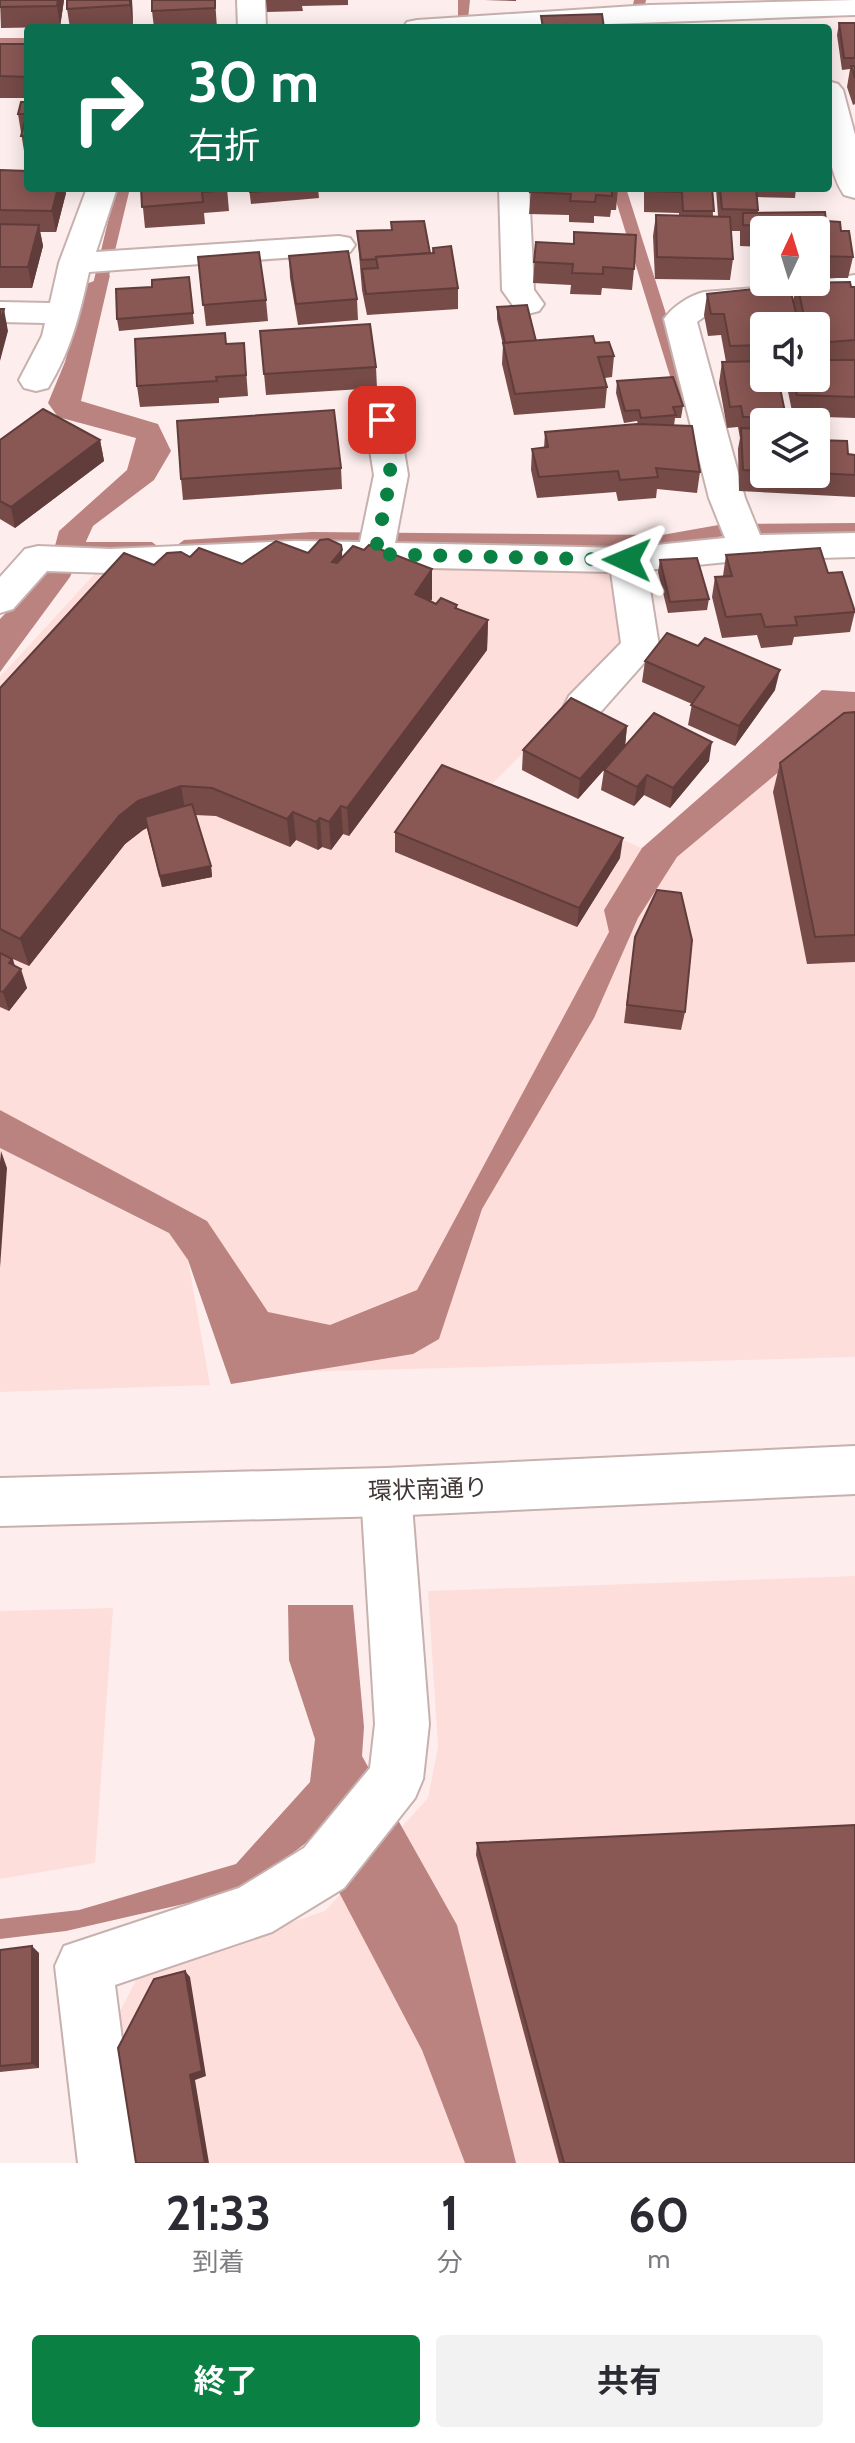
<!DOCTYPE html>
<html lang="ja">
<meta charset="utf-8">
<style>
body{margin:0;font-family:Cabin,"Noto Sans JP",sans-serif;background:#f2f2f3;color:#2b2b33;height:100vh;display:flex;flex-direction:column;font-size:30px;white-space:nowrap}
*{box-sizing:border-box;margin:0}
p{font-size:26px;color:#7c7c81}
.icon{flex:none;width:44px;height:44px;fill:none;stroke:currentColor;stroke-width:2;stroke-linecap:round;stroke-linejoin:round}
.map{position:relative;height:2163px;overflow:hidden}
.sheet{display:flex;flex-direction:column;background:#fff;flex:1}
.sheet>*{flex:none}
.hud{position:absolute;left:24px;top:24px;width:808px;height:168px;border-radius:8px;box-shadow:0 4px 20px #0003;background:#0b6e4f;color:#fff;overflow:hidden}
.needle{width:52px;rotate:4deg}
.buttons{position:absolute;left:750px;top:216px;display:grid;gap:16px}
.buttons a{display:grid;place-items:center;width:80px;height:80px;border-radius:8px;background:#fff;box-shadow:0 4px 20px #0003;font-size:40px}
.pin{position:absolute;display:grid;place-items:center;width:68px;height:68px;color:#fff;margin:-34px;border-radius:16px;box-shadow:0 4px 12px #0006}
.me{position:absolute;width:88px;margin:-44px;rotate:271deg;stroke-linejoin:round;filter:drop-shadow(0 0 6px #0008)}
.turn{display:flex;align-items:center;gap:28px;height:168px;padding:0 32px;font-size:36px}
.turn .icon{width:104px;height:104px;stroke-width:2.5}
.turn b{display:block;font-size:56px;line-height:68px}
.eta{display:flex;justify-content:space-evenly;align-items:center;height:136px;text-align:center}
.eta b{font-size:48px;font-weight:700;line-height:56px}
.action{display:flex;gap:16px;margin-top:auto;padding:16px 32px}
.action a{flex:1;height:92px;border-radius:8px;background:#0b8043;color:#fff;font-size:32px;font-weight:700;line-height:92px;text-align:center}
.action a+a{background:#f2f2f3;color:#2b2b33}
.map>svg:first-child{display:block}
.built{fill:#fededb}
.water{fill:#ba8380}
.lines{fill:none;stroke-linecap:round;stroke-linejoin:round}
.stream{fill:#ba8380;fill-rule:evenodd}
.minor-casing{stroke:#c7b1af;stroke-width:4}
.highway-casing{stroke:#c7b1af;stroke-width:4}
.minor{fill:#fff;fill-rule:evenodd}
.highway{fill:#fff;fill-rule:evenodd}
.wall{fill:#764b48}
.shaded-wall{fill:#603d3b}
.building{fill:#895754;stroke:#603d3b;stroke-width:2}
.route{stroke:#0b8043;stroke-width:14;stroke-dasharray:0 25.2}
.labels{text-anchor:middle;dominant-baseline:central;stroke-width:8;stroke-linejoin:round;paint-order:stroke}
.street-label{font-size:24px;fill:#3f3635;stroke:#fff}
</style>
<div class="map">
<svg width="855" height="2163" viewBox="0 0 855 2163">
<rect width="100%" height="100%" fill="#fdeeed"/>
<g class="built">
<polygon points="618,565 629,646 491,785 642,848 677,857 836,724 855,723 855,1357 296,1372 207,1221 0,1110 0,677 99,569"/>
<polygon points="0,1148 169,1233 188,1260 210,1385 0,1392"/>
<polygon points="855,1576 855,2163 127,2163 110,2030 140,1973 325,1911 428,1798 438,1747 428,1591"/>
<polygon points="113,1608 95,1863 0,1879 0,1611"/>
</g>
<g class="water">
<polygon points="110,275 81,401 158,424 171,451 154,480 93,526 70,577 0,672 0,619 49,568 59,531 127,470 136,438 58,417 48,403 65,362 86,284"/>
<polygon points="822,690 855,692 855,723 836,724 677,857 638,918 594,1018 482,1209 439,1339 413,1354 231,1384 188,1260 169,1233 0,1148 0,1110 207,1221 268,1312 330,1325 417,1290 609,932 604,910 642,848"/>
<polygon points="288,1605 353,1605 364,1727 362,1756 457,1925 516,2163 465,2163 422,2050 311,1839 245,1890 66,1931 0,1939 0,1919 79,1910 236,1864 310,1782 315,1739 289,1660"/>
</g>
<g class="lines">
<g class="stream">
<polygon points="458,0 470,0 468,19 458,16"/>
<polygon points="634,0 646,0 640,28 628,28"/>
<rect x="0" y="38" width="28" height="8"/>
<polygon points="116,188 130,188 102,305 95,310 88,305"/>
<polygon points="612,188 626,188 694,402 691,405 686,407 678,402"/>
<polygon points="855,523 855,535 724,536 662,547 312,544 184,552 176,546 184,540 312,532 662,535 724,524"/>
<polygon points="76,542 152,542 160,548 152,554 76,554 68,548"/>
</g>
<g class="minor-casing">
<g id="minor">
<polygon points="237,0 265,0 266,28 238,28"/>
<path d="M855,0V15C704,20 554,28 403,28L407,22L417,20L650,5Z"/>
<path d="M828,81L838,84L843,90L855,135V198L844,195C823,164 828,117 828,81Z"/>
<path d="M87,188H117L96,252L339,236L350,238L355,245L350,252L339,254L89,272C80,313 71,351 48,388L36,391L24,388L19,380L42,336L45,323L0,322V302L50,303L59,263Z"/>
<polygon points="499,188 529,188 534,290 544,304 539,311 528,314 517,311 502,290"/>
<path d="M855,275V295L793,305L712,311L697,322L745,498L760,535L855,533V557L747,560L647,570L659,646L597,716L583,720L569,716L564,706L569,696L621,643L611,572L295,565L110,573L47,571L13,609L0,613V577L25,549L38,546L110,549L295,541L360,542L374,475L365,420L370,412L382,409L394,412L399,420L408,475L395,543L627,548L725,538L709,498L664,319C673,306 689,296 704,292L793,285Z"/>
<polygon points="386,1468 404,1475 411,1492 429,1724 423,1779 415,1798 344,1888 272,1932 115,1985 138,2163 78,2163 55,1966 64,1946 239,1888 304,1848 370,1768 375,1724 361,1492 368,1475"/>
</g>
</g>
<g class="highway-casing">
<polygon id="highway" points="855,1446 855,1494 386,1516 0,1526 0,1478 386,1468"/>
</g>
<use href="#minor" class="minor"/>
<use href="#highway" class="highway"/>
</g>
<g class="wall">
<polygon points="0,0 64,0 60,27 1,28"/>
<polygon points="132,0 133,26 70,28 67,9"/>
<polygon points="215,0 217,28 154,28 152,11"/>
<polygon points="266,0 348,0 348,5 302,6 303,11 267,12"/>
<polygon points="484,0 516,0 516,1"/>
<polygon points="839,23 855,23 855,104 853,105 847,87 850,69 842,70 837,35"/>
<rect x="0" y="44" width="28" height="54"/>
<polygon points="28,102 28,157 25,157 18,114"/>
<polygon points="0,170 66,193 56,232 40,232 43,246 32,288 0,288"/>
<polygon points="141,188 227,188 229,211 204,213 205,224 145,228"/>
<polygon points="249,188 318,188 319,198 251,204"/>
<polygon points="423,188 494,188 494,191"/>
<polygon points="531,188 618,188 616,210 611,210 610,217 594,216 594,223 569,222 569,215 529,214"/>
<polygon points="644,188 712,188 713,216 718,216 716,188 796,188 795,198 757,197 758,213 826,221 841,231 853,257 848,278 816,278 816,230 764,230 764,247 740,246 740,231 731,231 733,259 730,280 655,279 653,236 656,215 679,215 679,213 644,212"/>
<polygon points="391,222 430,253 432,253 433,248 458,288 458,309 367,315 362,290 357,231 391,230"/>
<polygon points="536,242 634,269 632,290 602,288 601,295 570,294 571,285 533,283"/>
<polygon points="289,256 357,299 358,320 298,325 290,278"/>
<polygon points="198,257 266,300 268,321 206,326"/>
<polygon points="189,277 194,324 119,331 117,319 152,287"/>
<polygon points="797,283 855,287 855,418 793,416 786,382 786,378 816,378 816,326 764,326 764,378 786,417 785,422 764,422 764,474 816,474 848,454 855,455 855,497 739,491 738,449 740,438 738,427 727,428 719,383 722,362 726,362 721,335 708,336 704,315 707,294 764,293 793,301"/>
<polygon points="497,307 536,341 595,343 614,356 612,377 605,378 607,387 605,408 514,415 502,364 503,345 497,319"/>
<polygon points="260,331 376,367 377,388 266,395"/>
<polygon points="244,343 248,396 219,398 219,403 140,407 137,386 226,344"/>
<polygon points="617,381 683,406 681,418 675,418 674,426 700,472 697,493 657,489 656,498 618,501 616,492 537,498 531,470 532,449 544,448 545,432 638,424 637,421 624,423 616,393"/>
<polygon points="0,440 100,440 104,461 15,528 0,519"/>
<polygon points="341,468 342,489 183,500 181,479"/>
<polygon points="364,550 432,569 432,599 431,601 436,604 457,605 457,609 488,620 487,650 349,836 343,834 331,850 322,847 318,850 296,840 290,847 216,816 195,815 211,866 212,877 162,887 147,828 143,830 125,844 29,966 13,959 15,966 27,988 9,1011 0,1007 0,688 154,565 190,557 242,564 308,553 342,558"/>
<polygon points="726,555 828,573 855,611 850,632 794,637 792,645 761,648 757,635 722,638 712,597 715,577 723,576"/>
<polygon points="660,560 709,599 707,610 668,613 658,572"/>
<polygon points="645,661 775,690 735,746 688,725 692,704 642,682"/>
<polygon points="855,712 855,962 807,964 773,792 780,763"/>
<polygon points="627,726 625,746 578,799 522,770 523,750"/>
<polygon points="709,761 670,808 644,795 634,806 601,790 604,770"/>
<polygon points="395,832 620,858 577,927 395,852"/>
<polygon points="635,937 685,1012 681,1030 624,1023"/>
<polygon points="477,1843 855,2163 559,2163 476,1855"/>
<polygon points="0,1950 39,1953 39,2068 0,2072"/>
</g>
<g class="shaded-wall">
<polygon points="58,0 64,0 60,27 57,6"/>
<polygon points="130,0 132,0 133,26 130,5"/>
<polygon points="58,188 65,188 66,193 56,232 52,211"/>
<polygon points="39,225 43,246 32,288 28,267"/>
<polygon points="4,309 8,331 0,361 0,323"/>
<polygon points="100,440 104,461 15,528 11,507"/>
<polygon points="342,550 343,580 332,562"/>
<polygon points="432,569 432,599 415,624 415,594"/>
<polygon points="488,620 487,650 349,836 347,808"/>
<polygon points="780,670 775,690 735,746 739,726"/>
<polygon points="627,726 625,746 578,799 580,779"/>
<polygon points="712,742 709,761 670,808 673,788"/>
<polygon points="647,775 644,795 634,806 637,787"/>
<polygon points="181,786 186,815 145,817 147,828 143,830 125,844 29,966 20,939 119,816 138,801"/>
<polygon points="341,806 343,834 331,850 329,822"/>
<polygon points="293,812 296,840 290,847 287,819"/>
<polygon points="320,818 322,847 318,850 316,822"/>
<polygon points="623,838 620,858 577,927 579,908"/>
<polygon points="211,866 212,877 162,887 160,876"/>
<polygon points="12,959 17,974 21,969 27,988 9,1011 3,992 9,963"/>
<polygon points="1,1151 7,1168 0,1268 0,1162"/>
<polygon points="32,1946 39,1953 39,2068 32,2063"/>
<polygon points="185,1971 190,1977 206,2076 195,2080 209,2163 205,2163 190,2075"/>
</g>
<g class="building">
<polygon points="0,0 58,0 57,6 0,7"/>
<polygon points="67,0 130,0 130,5 67,9"/>
<polygon points="152,0 215,0 215,8 152,11"/>
<polygon points="602,14 604,28 543,28 541,16"/>
<polygon points="839,23 855,23 855,58 844,58"/>
<polygon points="0,44 28,44 28,77 0,76"/>
<polygon points="851,66 855,66 855,78"/>
<polygon points="21,102 28,102 28,136 21,136 27,114 18,114"/>
<polygon points="0,170 28,171 28,188 58,188 52,211 0,210"/>
<polygon points="141,188 227,188 227,190 202,192 203,202 142,207"/>
<polygon points="249,188 300,188 250,192"/>
<polygon points="531,188 618,188 612,189 612,196 596,195 595,202 570,201 571,194 530,192"/>
<polygon points="646,188 712,188 714,211 683,211 682,192 646,191"/>
<polygon points="720,188 756,188 758,210 722,209"/>
<polygon points="825,212 826,221 840,222 841,231 849,231 853,257 816,256 816,230 769,230 769,226 743,225 743,213"/>
<polygon points="656,215 730,217 733,259 657,257"/>
<polygon points="424,221 430,253 376,257 377,259 361,260 357,231 392,230 391,222"/>
<polygon points="0,224 39,225 28,267 0,267"/>
<polygon points="574,232 636,235 634,269 603,267 603,274 572,273 573,264 534,262 536,242 574,244"/>
<polygon points="451,246 458,288 366,294 362,269 378,268 376,257 434,253 433,248"/>
<polygon points="348,251 357,299 296,304 289,256"/>
<polygon points="259,252 266,300 203,305 198,257"/>
<polygon points="189,277 193,313 117,319 116,289 152,287 152,280"/>
<polygon points="850,282 851,287 855,287 855,340 816,343 816,326 806,326 797,283"/>
<polygon points="763,288 764,293 791,292 799,326 764,326 764,345 730,346 724,314 711,314 707,294"/>
<polygon points="527,305 536,341 505,343 497,307"/>
<polygon points="0,309 4,309 0,323"/>
<polygon points="370,324 376,367 264,374 260,331"/>
<polygon points="225,333 226,344 244,343 246,375 216,377 217,381 137,386 135,339"/>
<polygon points="593,336 595,343 609,342 614,356 598,357 607,387 515,394 503,343"/>
<polygon points="816,360 855,360 855,397 797,395 793,378 816,378"/>
<polygon points="764,361 764,378 778,378 786,417 743,417 741,406 730,407 722,362"/>
<polygon points="673,377 683,406 673,407 676,415 641,418 639,410 625,411 617,381"/>
<polygon points="43,409 100,440 11,507 0,501 0,440"/>
<polygon points="334,410 341,468 181,479 177,421"/>
<polygon points="637,424 692,426 700,472 656,468 658,477 620,480 618,471 539,477 532,449 548,447 545,432"/>
<polygon points="741,428 764,429 764,471 743,470"/>
<polygon points="816,440 847,441 848,454 855,455 855,475 816,473"/>
<polygon points="328,539 341,545 342,550 332,562 337,563 353,546 364,550 369,545 432,569 415,594 436,604 441,598 457,605 455,608 488,620 347,808 341,806 329,822 320,818 316,822 293,812 287,819 212,788 181,786 138,801 119,816 20,939 0,929 0,688 124,553 154,565 167,553 181,552 190,557 199,548 242,564 276,541 308,553 320,540"/>
<polygon points="820,548 828,573 842,572 855,612 795,617 797,625 765,627 761,614 726,617 715,577 732,576 726,555"/>
<polygon points="697,558 709,599 670,602 660,560"/>
<polygon points="667,633 698,646 705,638 780,670 739,726 691,705 704,687 645,661"/>
<polygon points="571,698 627,726 580,779 523,750"/>
<polygon points="855,712 855,935 815,937 780,763 844,713"/>
<polygon points="654,713 712,742 673,788 647,775 637,787 604,770"/>
<polygon points="442,765 623,838 579,908 395,832"/>
<polygon points="192,804 211,866 160,876 145,817"/>
<polygon points="657,890 681,893 692,940 685,1012 627,1005 635,937"/>
<polygon points="0,953 12,959 9,963 21,969 3,992 0,991"/>
<polygon points="855,1825 855,2163 564,2163 477,1843"/>
<polygon points="32,1946 32,2063 0,2066 0,1950"/>
<polygon points="185,1971 202,2071 190,2075 205,2163 136,2163 118,2048 154,1979"/>
</g>
<g class="lines">
<polyline class="route" points="382,420 391,475 375,554 627,560"/>
</g>
<g class="labels">
<g class="street-label">
<text transform="translate(428 1489) rotate(-2)">環状南通り</text>
</g>
</g>
</svg>
<div class="buttons">
<a><svg class="needle" viewBox="-14 -14 28 28"><path d="M0-13l5 13h-10z" fill="#e53935"/><path d="M0 13l5-13h-10z" fill="#7c7c81"/></svg></a>
<a><svg class="icon" aria-label="sound" viewBox="0 0 24 24"><path d="M4 9h4l5-4v14l-5-4H4zM17 9q2 3 0 6"/></svg></a>
<a><svg class="icon" aria-label="layers" viewBox="0 0 24 24"><path d="M12 4l9 5-9 5-9-5zM3 14l9 5 9-5"/></svg></a>
</div>
<div class="pin" style="left:382px;top:420px;background:#d93025"><svg class="icon" aria-label="arrive" viewBox="0 0 24 24"><path d="M6 21V4h12l-3 4 3 4H6"/></svg></div>
<svg class="me" style="left:627px;top:560px" viewBox="-20 -20 40 40"><path d="M0-17L14 15 0 8-14 15z" fill="#0b8043" stroke="#fff" stroke-width="4"/></svg>
<div class="hud">
<div class="turn"><svg class="icon" aria-label="right" viewBox="0 0 24 24"><path d="M7 20v-9h11M14 6l5 5-5 5"/></svg><div><b>30 m</b>右折</div></div>
</div>
</div>
<section class="sheet">
<div class="eta">
<div><b>21:33</b><p>到着</p></div>
<div><b>1</b><p>分</p></div>
<div><b>60</b><p>m</p></div>
</div>
<div class="action"><a>終了</a><a>共有</a></div>
</section>
